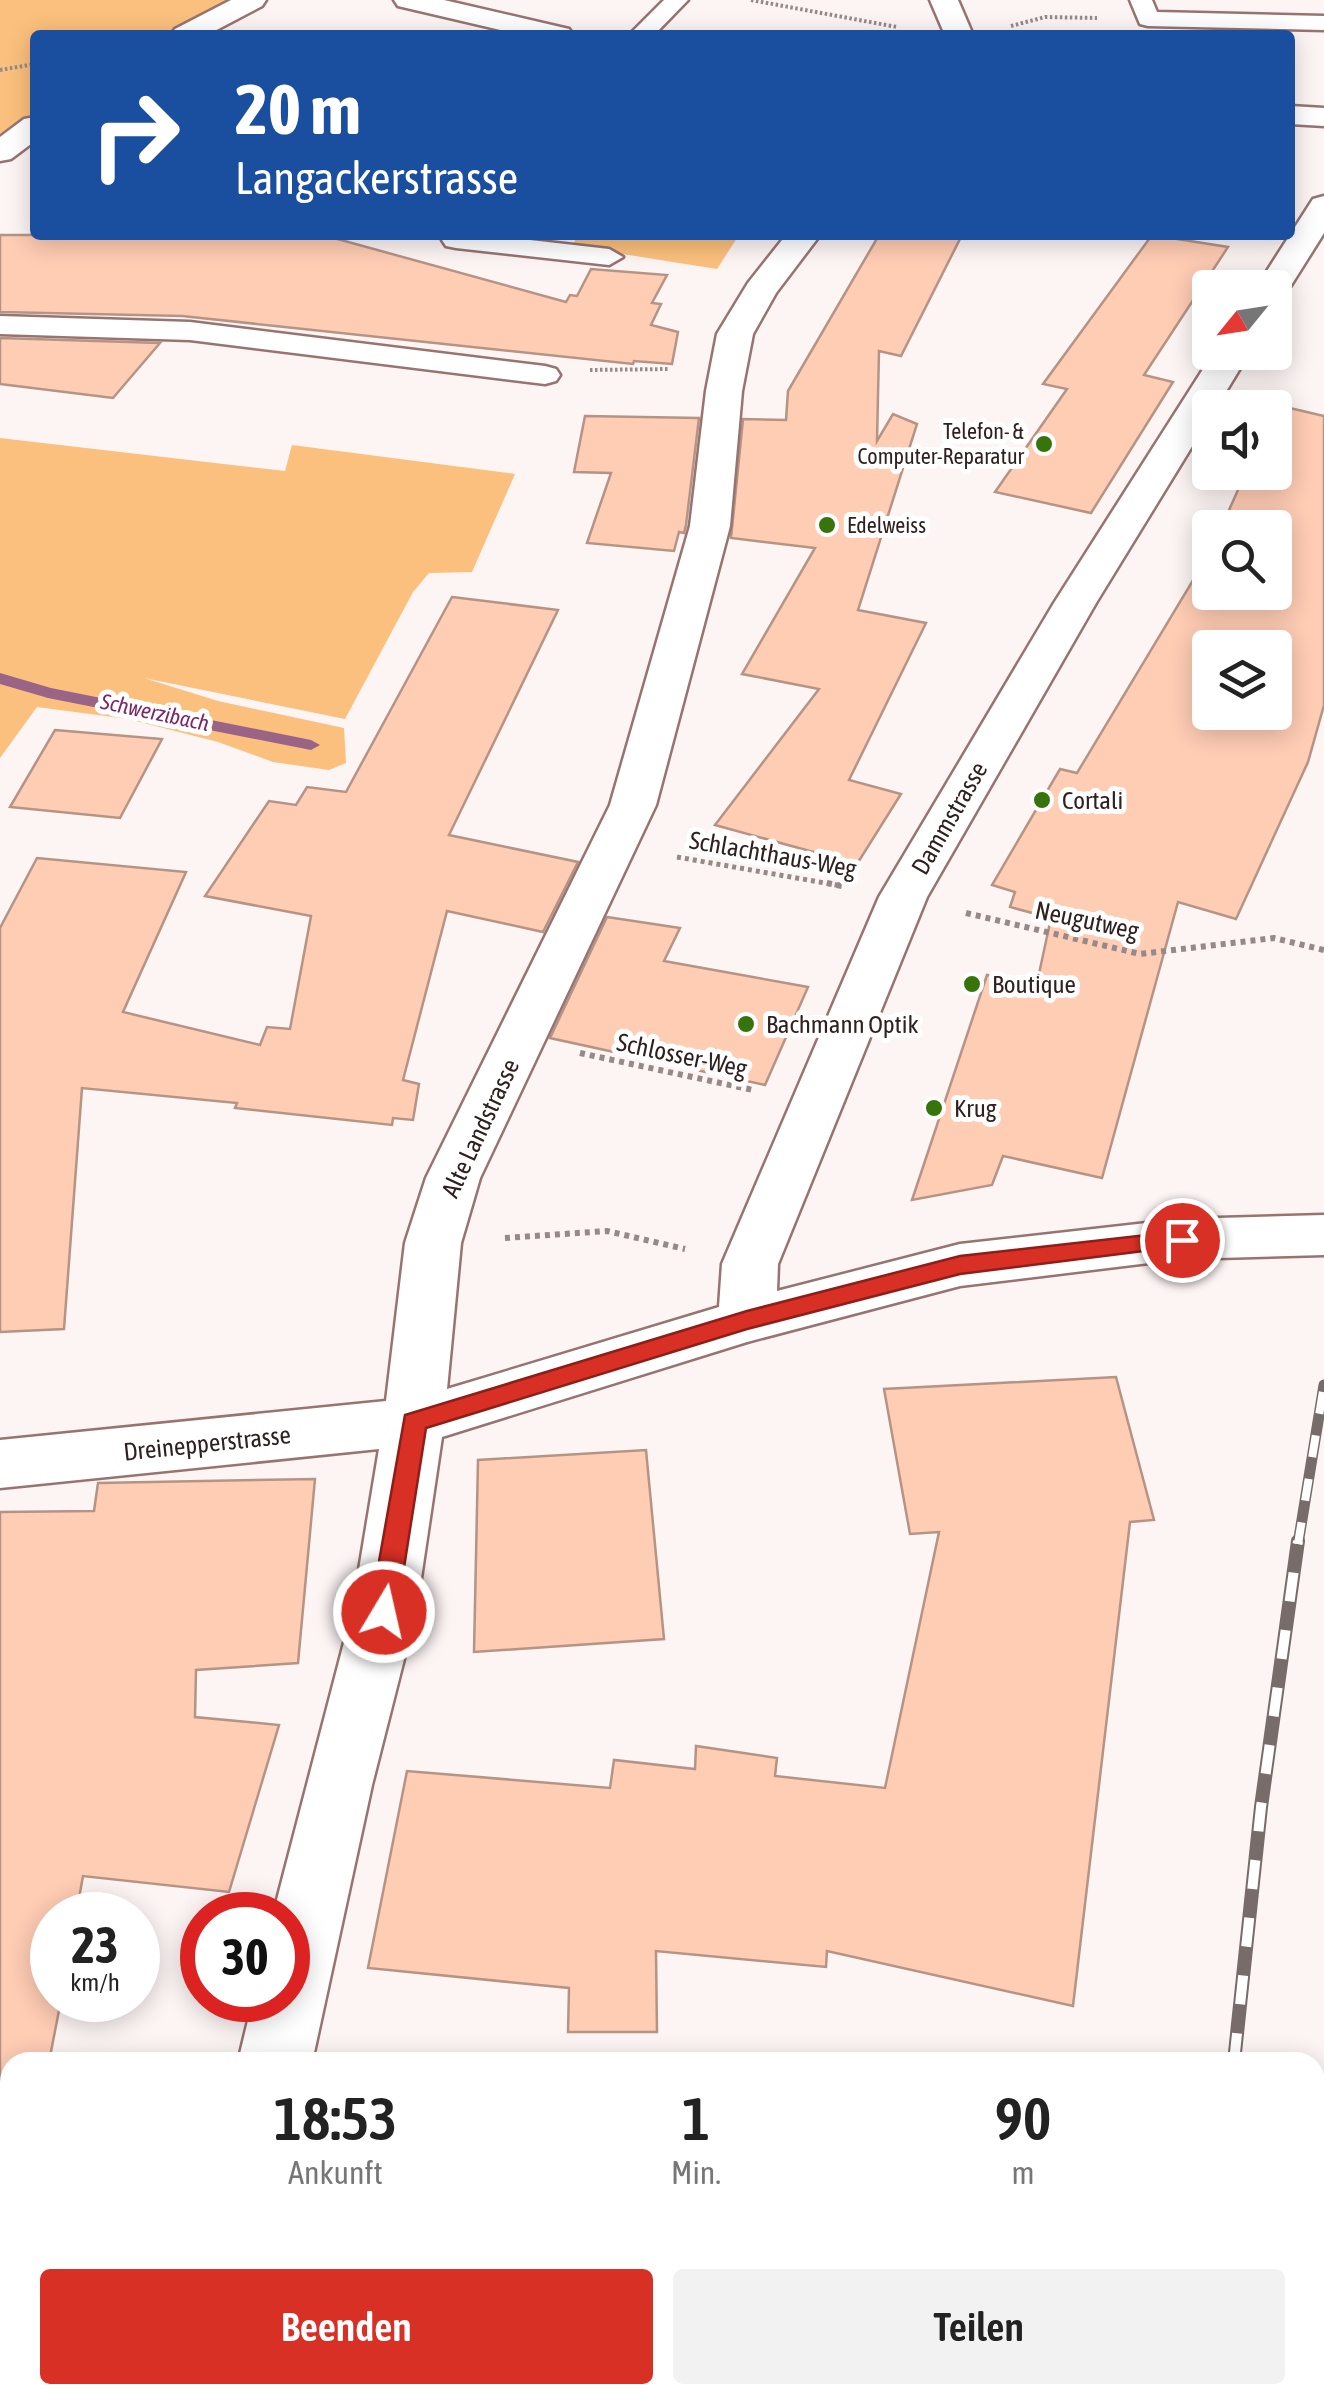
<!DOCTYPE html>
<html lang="de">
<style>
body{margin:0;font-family:"Asap Condensed",sans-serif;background:#f2f2f2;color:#222;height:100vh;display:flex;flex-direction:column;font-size:38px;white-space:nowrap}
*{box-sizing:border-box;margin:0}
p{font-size:32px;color:#767676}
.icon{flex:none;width:55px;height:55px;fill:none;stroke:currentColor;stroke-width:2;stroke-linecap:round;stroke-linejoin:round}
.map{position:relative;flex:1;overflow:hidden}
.drawer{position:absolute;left:0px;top:2052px;width:1325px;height:352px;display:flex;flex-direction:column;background:#fff;border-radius:30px 30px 0 0;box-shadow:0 5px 25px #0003}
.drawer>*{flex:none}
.guide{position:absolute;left:30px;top:30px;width:1265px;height:210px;border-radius:10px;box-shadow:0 5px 25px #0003;background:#1a4fa0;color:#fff;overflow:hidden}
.needle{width:65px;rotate:240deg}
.buttons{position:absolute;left:1192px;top:270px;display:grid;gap:20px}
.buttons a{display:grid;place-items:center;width:100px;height:100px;border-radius:10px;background:#fff;box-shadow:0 5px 25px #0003;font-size:50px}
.speed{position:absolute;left:30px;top:1892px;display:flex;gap:20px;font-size:50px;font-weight:700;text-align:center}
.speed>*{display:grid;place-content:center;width:130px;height:130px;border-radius:50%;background:#fff;box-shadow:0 5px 25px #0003;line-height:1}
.speed small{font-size:25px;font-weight:400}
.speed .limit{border:15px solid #d22;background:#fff;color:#111}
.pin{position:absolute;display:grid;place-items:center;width:85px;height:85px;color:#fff;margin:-42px;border:5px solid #fff;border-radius:50%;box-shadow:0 2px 10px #0007}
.me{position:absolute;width:110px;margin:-55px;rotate:9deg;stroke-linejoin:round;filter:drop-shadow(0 0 8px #0008)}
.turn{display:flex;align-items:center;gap:35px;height:210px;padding:0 40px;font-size:45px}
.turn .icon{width:130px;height:130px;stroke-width:2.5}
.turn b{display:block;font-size:70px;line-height:85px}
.eta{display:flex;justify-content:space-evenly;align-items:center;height:170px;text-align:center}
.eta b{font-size:60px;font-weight:600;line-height:70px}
.primary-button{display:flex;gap:20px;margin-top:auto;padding:20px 40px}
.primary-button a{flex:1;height:115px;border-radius:10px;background:#d93025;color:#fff;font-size:40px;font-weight:600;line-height:115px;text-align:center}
.primary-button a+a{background:#f2f2f2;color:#222}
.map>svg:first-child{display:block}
.green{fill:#fbc07d}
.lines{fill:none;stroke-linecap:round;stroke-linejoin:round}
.stream{fill:#9a6486;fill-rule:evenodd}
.building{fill:#ffccb4;stroke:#b59485;stroke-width:2.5;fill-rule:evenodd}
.service-casing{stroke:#987471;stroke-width:5}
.minor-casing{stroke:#987471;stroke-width:5}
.tertiary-casing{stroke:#987471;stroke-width:5}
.path-far2{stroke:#958a89;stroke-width:4;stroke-dasharray:2.5 2.5;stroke-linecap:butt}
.path-far1{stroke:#958a89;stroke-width:5;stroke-dasharray:4 4;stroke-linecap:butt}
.path{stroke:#958a89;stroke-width:6;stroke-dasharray:5 5;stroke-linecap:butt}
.service{fill:#fff;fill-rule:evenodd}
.minor{fill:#fff;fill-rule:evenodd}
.tertiary{fill:#fff;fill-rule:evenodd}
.rail-far1-casing{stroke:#786c6a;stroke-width:11}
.rail-casing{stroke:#786c6a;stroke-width:14}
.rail-far1{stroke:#fff;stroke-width:8;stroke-dasharray:22;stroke-linecap:butt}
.rail{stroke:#fff;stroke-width:10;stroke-dasharray:29;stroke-linecap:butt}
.route{fill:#d93025;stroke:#8d1f18;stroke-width:2.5}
.poi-dot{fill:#37740b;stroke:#fff;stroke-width:4}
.labels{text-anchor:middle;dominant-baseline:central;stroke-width:10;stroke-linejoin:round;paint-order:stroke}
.far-poi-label{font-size:22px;fill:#2f211f;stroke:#fff;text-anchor:end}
.far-water-label{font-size:22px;font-style:italic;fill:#7c2768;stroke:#fff}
.poi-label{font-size:25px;fill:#2f211f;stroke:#fff;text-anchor:start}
.street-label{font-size:25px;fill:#2f211f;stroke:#fff}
</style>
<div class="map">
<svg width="1324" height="2404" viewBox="0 0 1324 2404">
<rect width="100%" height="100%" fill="#fdf4f4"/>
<g class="green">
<polygon points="0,0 252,0 185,35 35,35 35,126 0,152"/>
<polygon points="578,235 739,235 717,269 572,246"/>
<polygon points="0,438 285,471 292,445 515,474 472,572 429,573 413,592 345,719 144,678 218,701 344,728 346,763 329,770 273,762 218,742 128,719 37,707 0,758"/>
</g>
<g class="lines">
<polygon class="stream" points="0,673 51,688 311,740 320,745 311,750 48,698 0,684"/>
</g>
<g class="building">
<polygon points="0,235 323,235 566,302 570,295 577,296 591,269 667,275 652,303 661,304 651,325 678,332 672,364 634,361 633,364 182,316 0,312"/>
<polygon points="879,235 962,235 901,356 879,351 877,441 893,414 917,424 858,610 926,623 849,780 901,794 857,864 715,825 819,689 742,674 815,548 731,538 743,419 786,420 788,391"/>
<polygon points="1152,235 1228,247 1144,375 1173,382 1091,513 995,492 1067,389 1043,384"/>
<polygon points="0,338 160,343 113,398 0,384"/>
<path d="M1277,405L1324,416V705L1308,762L1236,919L1178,902L1102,1178L1003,1156L992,1185L912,1200L987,975L1037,983L1051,918L1010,907L1015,892L992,885L1060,769L1077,773L1210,552V592H1275V528H1221L1246,472H1275ZM1210,648H1275V712H1210Z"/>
<polygon points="585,416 699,418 686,525 684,533 679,532 674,551 587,543 611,473 574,472"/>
<polygon points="452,597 558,610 449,835 578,862 543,932 447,911 403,1080 419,1084 413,1120 393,1118 392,1125 235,1108 237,1103 82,1088 64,1329 0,1332 0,928 37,858 186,872 123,1012 260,1045 267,1027 290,1029 311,916 205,896 269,801 296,805 307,787 346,792"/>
<polygon points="55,730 162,739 120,818 10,807"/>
<polygon points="607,917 680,928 664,961 808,987 765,1085 550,1038"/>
<polygon points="1116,1377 1154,1520 1130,1522 1073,2006 827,1951 826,1967 656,1951 657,2032 568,2032 569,1988 368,1968 407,1771 610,1788 614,1760 695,1769 696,1746 777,1758 775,1776 885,1788 939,1532 910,1534 884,1389"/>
<polygon points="646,1450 664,1639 474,1652 478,1460"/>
<polygon points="315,1479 298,1663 196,1670 195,1717 279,1725 229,1892 83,1876 76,1915 52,1915 52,2000 61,2000 49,2062 10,2062 10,2160 0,2159 0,1512 94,1511 98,1483"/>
</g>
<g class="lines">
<g class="service-casing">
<g id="service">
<polygon points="664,0 688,0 654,35 629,35"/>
<polygon points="1130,0 1152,0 1157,12 1324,16 1324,30 1148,26 1140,24"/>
<polygon points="446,235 485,235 609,249 623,257 609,265 456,248 446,246 442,240"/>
<polygon points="0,316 190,322 545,366 556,369 560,375 556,381 545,384 190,340 0,334"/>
</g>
</g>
<g class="minor-casing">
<g id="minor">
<polygon points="231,0 266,0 262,6 207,35 171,35 175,29"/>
<polygon points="930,0 958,0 973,35 945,35"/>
<polygon points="35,117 35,141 11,159 0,161 0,137 24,119"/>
<polygon points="1324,196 1324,233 1285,295 1275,298 1275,288 1256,288 1313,199"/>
<polygon points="786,235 820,235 776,293 753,334 742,391 730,526 656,805 480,1178 461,1243 447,1389 719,1307 722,1264 879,897 1054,603 1214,352 1250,352 1216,408 1210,408 1210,417 1096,603 927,897 778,1264 777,1291 960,1244 1182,1219 1324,1215 1324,1255 1182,1259 960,1286 747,1342 442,1437 416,1612 372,1785 312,2062 238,2062 253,2000 288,2000 288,1915 273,1915 352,1612 379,1449 0,1488 0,1440 386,1401 405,1243 426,1178 610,805 690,526 706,391 717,334 748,283"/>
<polygon points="159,2395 241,2395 239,2404 157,2404"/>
</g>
</g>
<g class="tertiary-casing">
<g id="tertiary">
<polygon points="394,0 444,0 569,29 573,35 522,35 398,6"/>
<polygon points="1290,106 1324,108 1324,126 1290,124"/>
</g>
</g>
<g class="path-far2">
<polyline points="751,0 897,27"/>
<polyline points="1011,26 1045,17 1097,18"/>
<polyline points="0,70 35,64"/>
<polyline points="657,238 696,235"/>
<polyline points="590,370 668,369"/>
</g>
<polyline class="path-far1" points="677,857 842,886"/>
<g class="path">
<polyline points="827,883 842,886"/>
<polyline points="966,913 1140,954 1274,938 1324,950"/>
<polyline points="580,1053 753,1090"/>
<polyline points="505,1238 607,1231 685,1249"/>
</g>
<use href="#service" class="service"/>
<use href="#minor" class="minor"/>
<use href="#tertiary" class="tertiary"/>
<g class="rail-far1-casing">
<polyline id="rail-far1" points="1298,1544 1324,1385"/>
</g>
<g class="rail-casing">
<g id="rail">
<polyline points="1234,2062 1261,1807 1298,1541"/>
<polyline points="1215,2395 1215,2404"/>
</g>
</g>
<use href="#rail-far1" class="rail-far1"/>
<use href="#rail" class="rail"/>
</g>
<polygon class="route" points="1182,1231 1194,1240 1191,1245 960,1274 747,1329 426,1428 397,1612 393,1620 384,1623 374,1620 370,1612 405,1415 747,1311 960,1256"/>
<g class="poi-dot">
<circle cx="1044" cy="444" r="10"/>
<circle cx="827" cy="525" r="10"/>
<circle cx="1042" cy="800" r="10"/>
<circle cx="972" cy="984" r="10"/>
<circle cx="746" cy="1024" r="10"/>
<circle cx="934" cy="1108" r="10"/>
</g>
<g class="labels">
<g class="far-poi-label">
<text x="1024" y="431">Telefon- &amp;<tspan x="1024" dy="25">Computer-Reparatur</tspan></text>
<text x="847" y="525" text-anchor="start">Edelweiss</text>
</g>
<g class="far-water-label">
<text transform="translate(155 712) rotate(12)">Schwerzibach</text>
</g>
<g class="poi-label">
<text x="1062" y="800">Cortali</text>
<text x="992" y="984">Boutique</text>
<text x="766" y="1024">Bachmann Optik</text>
<text x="954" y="1108">Krug</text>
</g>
<g class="street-label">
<text transform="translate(949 818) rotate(-60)">Dammstrasse</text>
<text transform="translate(773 854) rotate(10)">Schlachthaus-Weg</text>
<text transform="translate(1087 920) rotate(12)">Neugutweg</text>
<text transform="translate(682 1055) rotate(12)">Schlosser-Weg</text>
<text transform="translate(480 1128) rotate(-65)">Alte Landstrasse</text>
<text transform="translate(207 1443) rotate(-6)">Dreinepperstrasse</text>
</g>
</g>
</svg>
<div class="buttons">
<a><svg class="needle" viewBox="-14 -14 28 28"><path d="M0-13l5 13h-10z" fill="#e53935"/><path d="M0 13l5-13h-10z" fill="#767676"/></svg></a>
<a><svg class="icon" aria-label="sound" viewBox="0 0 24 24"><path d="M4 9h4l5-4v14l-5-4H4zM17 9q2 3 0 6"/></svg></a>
<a><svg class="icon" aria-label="search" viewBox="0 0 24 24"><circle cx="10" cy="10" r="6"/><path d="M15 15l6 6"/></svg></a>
<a><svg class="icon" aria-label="layers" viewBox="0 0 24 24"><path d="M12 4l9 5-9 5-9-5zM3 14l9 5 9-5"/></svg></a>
</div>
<div class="speed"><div>23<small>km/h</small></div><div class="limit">30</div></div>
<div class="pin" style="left:1182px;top:1240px;background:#d93025"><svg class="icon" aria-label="arrive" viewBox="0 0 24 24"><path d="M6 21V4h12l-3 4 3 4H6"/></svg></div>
<svg class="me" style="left:384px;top:1612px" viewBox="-20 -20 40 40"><circle r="17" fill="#d93025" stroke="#fff" stroke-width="3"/><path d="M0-11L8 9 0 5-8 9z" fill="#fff"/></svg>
<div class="guide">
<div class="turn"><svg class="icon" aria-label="right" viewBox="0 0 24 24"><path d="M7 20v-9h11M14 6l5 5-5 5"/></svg><div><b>20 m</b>Langackerstrasse</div></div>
</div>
<section class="drawer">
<div class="eta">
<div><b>18:53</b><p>Ankunft</p></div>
<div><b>1</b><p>Min.</p></div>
<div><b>90</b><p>m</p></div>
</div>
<div class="primary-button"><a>Beenden</a><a>Teilen</a></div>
</section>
</div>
